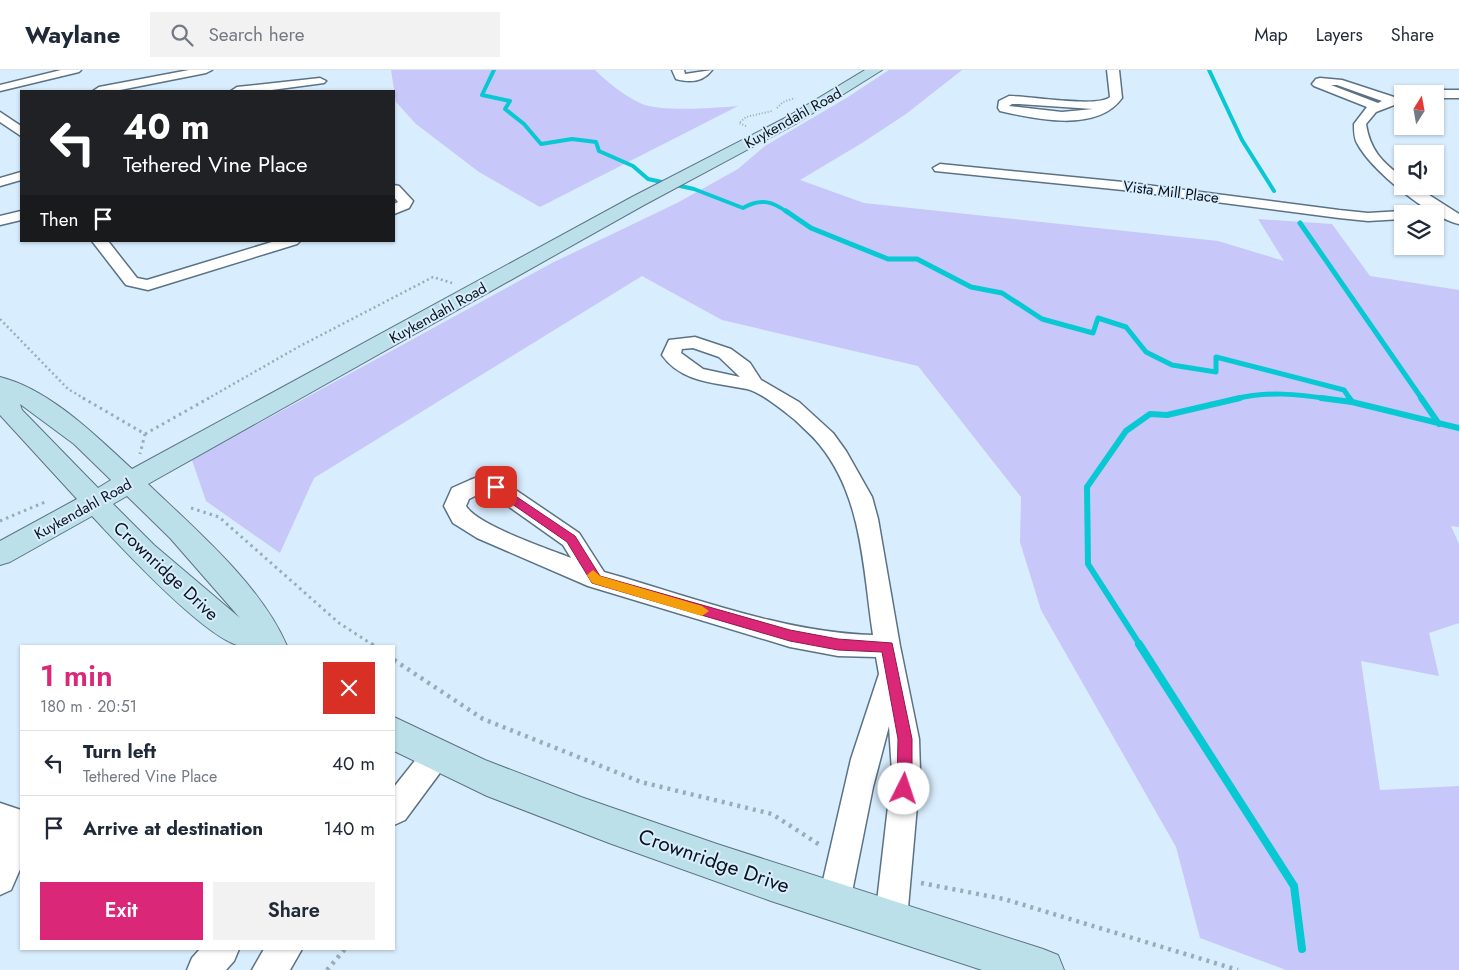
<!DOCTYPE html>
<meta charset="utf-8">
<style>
body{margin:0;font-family:Jost,sans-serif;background:#f2f2f3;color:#1f2937;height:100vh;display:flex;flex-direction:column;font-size:19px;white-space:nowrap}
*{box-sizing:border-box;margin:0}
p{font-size:16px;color:#747a83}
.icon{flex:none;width:28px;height:28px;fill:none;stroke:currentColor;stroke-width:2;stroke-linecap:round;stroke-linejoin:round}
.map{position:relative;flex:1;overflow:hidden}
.panel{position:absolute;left:20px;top:575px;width:375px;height:305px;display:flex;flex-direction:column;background:#fff;border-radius:0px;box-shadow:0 1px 4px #0004}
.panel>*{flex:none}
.top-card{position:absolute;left:20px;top:20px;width:375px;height:152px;border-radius:0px;box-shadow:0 1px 4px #0004;background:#202124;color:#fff;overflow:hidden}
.needle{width:32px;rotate:11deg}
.controls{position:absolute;left:1394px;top:15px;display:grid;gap:10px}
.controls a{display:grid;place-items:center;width:50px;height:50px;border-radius:0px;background:#fff;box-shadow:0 1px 4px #0004;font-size:25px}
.pin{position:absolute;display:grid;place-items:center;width:42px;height:42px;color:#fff;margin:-21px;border-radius:10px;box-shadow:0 2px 8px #0006}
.me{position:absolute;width:55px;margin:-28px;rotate:4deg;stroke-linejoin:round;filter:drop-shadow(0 0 4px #0008)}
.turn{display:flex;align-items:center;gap:18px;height:105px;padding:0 20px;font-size:22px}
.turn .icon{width:65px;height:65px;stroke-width:2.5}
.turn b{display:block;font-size:35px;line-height:42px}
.then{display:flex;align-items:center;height:48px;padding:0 20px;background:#0003;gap:10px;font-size:19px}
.round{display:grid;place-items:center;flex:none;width:52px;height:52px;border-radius:0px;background:#f2f2f3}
.summary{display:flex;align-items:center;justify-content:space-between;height:85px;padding:0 20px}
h1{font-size:30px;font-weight:600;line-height:38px;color:#db2777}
.primary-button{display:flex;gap:10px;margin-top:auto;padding:10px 20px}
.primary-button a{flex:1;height:58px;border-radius:0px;background:#db2777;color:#fff;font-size:20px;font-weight:600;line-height:58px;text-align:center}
.primary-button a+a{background:#f2f2f3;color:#1f2937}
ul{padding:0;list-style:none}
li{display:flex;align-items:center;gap:15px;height:65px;padding:0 20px;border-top:1px solid #e0e1e3}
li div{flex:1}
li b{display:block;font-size:19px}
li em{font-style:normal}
header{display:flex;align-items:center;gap:30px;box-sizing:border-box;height:70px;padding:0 25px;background:#fff;border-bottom:1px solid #e0e1e3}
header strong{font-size:24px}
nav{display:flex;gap:28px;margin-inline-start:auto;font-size:18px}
.search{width:350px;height:45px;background:#f2f2f3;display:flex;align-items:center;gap:12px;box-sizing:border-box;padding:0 18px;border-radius:0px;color:#747a83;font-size:19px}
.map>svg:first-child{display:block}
.green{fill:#c7c7f9}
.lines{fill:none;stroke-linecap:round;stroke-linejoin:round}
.stream-far3{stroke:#08c8d3;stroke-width:4}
.stream-far2{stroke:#08c8d3;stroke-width:5}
.stream-far1{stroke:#08c8d3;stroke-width:6}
.stream{stroke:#08c8d3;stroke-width:8}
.street-casing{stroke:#5b7285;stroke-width:3}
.secondary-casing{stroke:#5b7285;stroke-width:2}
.path-far3{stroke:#9aacba;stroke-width:2;stroke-dasharray:1 2;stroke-linecap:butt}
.path-far2{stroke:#9aacba;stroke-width:2.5;stroke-dasharray:2 3;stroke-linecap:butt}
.path-far1{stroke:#9aacba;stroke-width:3;stroke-dasharray:2.5 4;stroke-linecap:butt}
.path{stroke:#9aacba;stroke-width:4.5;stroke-dasharray:3 5;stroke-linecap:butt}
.street{fill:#fff;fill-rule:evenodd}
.secondary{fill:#bce0ea;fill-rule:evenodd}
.route{fill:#db2777;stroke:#8e194d}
.slow{fill:#f59e0b}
.labels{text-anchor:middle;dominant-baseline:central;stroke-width:4;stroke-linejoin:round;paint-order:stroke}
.far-street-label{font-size:15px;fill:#0a131a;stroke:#d8edfe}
.street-label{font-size:18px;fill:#0a131a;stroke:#d8edfe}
.near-street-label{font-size:21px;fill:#0a131a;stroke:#d8edfe}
</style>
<header>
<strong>Waylane</strong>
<div class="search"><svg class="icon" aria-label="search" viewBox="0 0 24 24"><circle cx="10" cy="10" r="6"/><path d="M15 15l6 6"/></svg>Search here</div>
<nav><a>Map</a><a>Layers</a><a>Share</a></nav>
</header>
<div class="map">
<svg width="1459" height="900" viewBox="0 0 1459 900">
<rect width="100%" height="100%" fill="#d8edfe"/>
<g class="green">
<path d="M391,0H595C608,13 625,26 642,34C662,42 715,38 738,36L540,137L479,102L416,54L396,32Z"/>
<polygon points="889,0 962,0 906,44 862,73 800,110 864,133 1218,171 1284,191 1258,149 1332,154 1370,206 1459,220 1459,457 1451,456 1459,474 1459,553 1429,563 1439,606 1361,591 1380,720 1459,716 1459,900 1286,900 1200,868 1176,777 1041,540 1020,472 1021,427 918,296 722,250 642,206 314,408 280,483 206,431 192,390 552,193 677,133 738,99 765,76 848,27"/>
</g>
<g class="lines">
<g class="stream-far3">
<path d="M494,0L482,25L510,31L505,39L524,54L541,74L572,69L596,72L599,81L633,96L648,109L694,119L743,138C760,128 772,131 787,142"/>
<polyline points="1209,0 1242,70 1274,121"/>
</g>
<g class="stream-far2">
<polyline points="786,141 811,158 888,189 917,189 971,217 1002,223 1042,249 1093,263 1098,248 1126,257 1146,282 1172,295 1216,302 1216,287 1344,320 1350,329"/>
<polyline points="1300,153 1422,329"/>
<path d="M1235,329C1266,321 1298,324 1330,329"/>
</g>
<g class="stream-far1">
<polyline points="1321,328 1352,332"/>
<polyline points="1349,328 1352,332 1459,358"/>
<polyline points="1421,328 1439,354"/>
<polyline points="1140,575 1088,494 1087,417 1126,361 1150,344 1167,345 1240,328"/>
</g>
<polyline class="stream" points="1139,574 1294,816 1302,879"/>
<g class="street-casing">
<g id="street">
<polygon points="61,0 81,0 79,2 0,21 0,15"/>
<polygon points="189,0 212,0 206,3 115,21 93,21 99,17"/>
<path d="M672,0H684L685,4L712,0C703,12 690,13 676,9Z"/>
<path d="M1107,0H1119L1122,28C1097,63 1035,49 1000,41L998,38L999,31L1009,26C1028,26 1098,38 1110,27ZM1012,34H1019L1093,39L1062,42L1009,36Z"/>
<polygon points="320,8 326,11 324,13 264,21 231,21 237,17"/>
<path d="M1320,8L1342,10L1394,27L1402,25V32L1376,42L1366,54C1370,80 1382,92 1402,107V116H1415L1459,144V154C1429,147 1371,100 1357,73C1354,68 1354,60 1354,54L1367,37L1314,16L1312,14L1316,9ZM1331,15H1337L1382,31L1378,33Z"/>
<polygon points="1435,20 1459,20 1459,28 1435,28 1435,24 1429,24"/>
<polygon points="0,42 21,56 21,66 0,52"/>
<polygon points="940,94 1123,112 1339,140 1368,143 1402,141 1409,144 1402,144 1402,149 1368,151 1339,148 1123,120 935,101 933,98"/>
<polygon points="21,102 21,110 0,116 0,108"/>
<polygon points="394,115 399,116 413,131 409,138 394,144 394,134 398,132 394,127"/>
<polygon points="21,141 21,150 0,155 0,146"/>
<polygon points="92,171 108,171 137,208 147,210 275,171 300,171 297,174 148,220 126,215"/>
<path d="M695,267L731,279L750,293L761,310L799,332L833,363L846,381L872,427L878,449L900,576L919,669L920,702L907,849L903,861L891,865L879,861L875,849L892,702L889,656L873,717L850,832L845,843L834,848L823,843L818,832L851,689L879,604L876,587L838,586L790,577L588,516L477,468L453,453L444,436L452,418L470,410L478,407L504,412L579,463L604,502C689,526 785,563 873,565C863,500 863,427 819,374C812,365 803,358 795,350C784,341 761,322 747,319C718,313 681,313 662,285L669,270ZM693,278L719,287L740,307L703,299L681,283L682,279ZM481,423L491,424L563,475L571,488C548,479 477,455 466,436L469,429Z"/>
<polygon points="435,674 445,678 449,687 445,696 405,750 394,755 394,717 425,678"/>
<polygon points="0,733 21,740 21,797 11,820 0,825"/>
<polygon points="200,879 239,879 234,891 226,900 187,900 192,888"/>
<polygon points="264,879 302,879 290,900 252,900"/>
</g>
</g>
<g class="secondary-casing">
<g id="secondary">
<path d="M865,0H882L797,53L644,135L148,414C196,460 261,515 287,576C272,576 255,579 241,576C206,570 118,474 92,446L10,492L0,495V471L77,429L0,345V307C49,319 95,365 132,399L632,127L787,47ZM20,334L74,374L111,410L98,418L22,340ZM127,426L170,468L240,548L154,475L113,434Z"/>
<polygon points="394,647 485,690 581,727 717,774 1043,879 1058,885 1064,900 982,900 771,831 609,773 487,726 394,681"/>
</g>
</g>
<g class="path-far3">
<polyline points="777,38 783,32 795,28"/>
<polyline points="746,56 739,53 746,47 772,41"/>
</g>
<g class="path-far2">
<polyline points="0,249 68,319 85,329"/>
<polyline points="207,329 300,276 433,207 452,213"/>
</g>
<g class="path-far1">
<polyline points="83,328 145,364 140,384"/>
<polyline points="145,364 209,328"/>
<polyline points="191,438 219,447 339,553 373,575"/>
<polyline points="0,451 45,432"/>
</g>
<g class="path">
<polyline points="371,574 374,576"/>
<polyline points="394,590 483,649 641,712 772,744 820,775"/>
<polyline points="921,813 1004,829 1238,900"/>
<polyline points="327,900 345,879"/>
</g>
<use href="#street" class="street"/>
<use href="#secondary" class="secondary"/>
</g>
<polygon class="route" points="496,413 575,466 600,506 790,560 838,569 892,573 912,669 912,719 910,724 904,726 899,724 897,719 898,669 882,582 838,580 790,571 592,513 567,472 492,420 492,414"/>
<polygon class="slow" points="593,500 600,506 702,536 709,541 702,546 592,513 587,505"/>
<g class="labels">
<g class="far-street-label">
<text transform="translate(793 48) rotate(-29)">Kuykendahl Road</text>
<text transform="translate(1171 122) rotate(7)">Vista Mill Place</text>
<text transform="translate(438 243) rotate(-29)">Kuykendahl Road</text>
<text transform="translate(83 439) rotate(-29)">Kuykendahl Road</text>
</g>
<g class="street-label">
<text transform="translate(166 501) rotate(43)">Crownridge Drive</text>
</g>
<g class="near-street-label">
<text transform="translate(714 791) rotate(19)">Crownridge Drive</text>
</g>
</g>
</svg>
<div class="controls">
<a><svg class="needle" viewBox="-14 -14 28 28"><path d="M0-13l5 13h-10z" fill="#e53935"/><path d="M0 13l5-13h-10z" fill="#747a83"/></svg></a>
<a><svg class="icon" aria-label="sound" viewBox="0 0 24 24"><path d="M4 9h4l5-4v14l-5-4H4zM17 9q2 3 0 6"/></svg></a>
<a><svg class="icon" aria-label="layers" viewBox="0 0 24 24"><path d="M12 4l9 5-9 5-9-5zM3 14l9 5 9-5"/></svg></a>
</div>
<div class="pin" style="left:496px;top:417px;background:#d93025"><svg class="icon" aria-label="arrive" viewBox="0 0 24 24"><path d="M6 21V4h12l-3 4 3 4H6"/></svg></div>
<svg class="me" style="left:904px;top:719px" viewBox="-20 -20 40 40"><circle r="19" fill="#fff"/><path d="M0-13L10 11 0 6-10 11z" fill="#db2777"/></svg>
<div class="top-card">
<div class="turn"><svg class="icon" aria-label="left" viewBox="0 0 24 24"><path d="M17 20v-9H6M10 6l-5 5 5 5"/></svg><div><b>40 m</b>Tethered Vine Place</div></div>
<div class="then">Then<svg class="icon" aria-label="arrive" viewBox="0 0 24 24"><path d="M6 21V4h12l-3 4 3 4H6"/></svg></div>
</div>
<section class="panel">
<div class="summary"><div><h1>1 min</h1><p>180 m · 20:51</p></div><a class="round" style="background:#d93025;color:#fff"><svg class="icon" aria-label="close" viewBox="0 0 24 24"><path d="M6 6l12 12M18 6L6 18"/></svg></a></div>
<ul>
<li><svg class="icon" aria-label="left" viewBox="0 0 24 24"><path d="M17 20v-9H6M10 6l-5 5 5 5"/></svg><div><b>Turn left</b><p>Tethered Vine Place</p></div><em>40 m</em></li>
<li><svg class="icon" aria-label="arrive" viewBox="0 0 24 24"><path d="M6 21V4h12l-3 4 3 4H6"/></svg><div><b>Arrive at destination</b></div><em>140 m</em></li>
</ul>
<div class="primary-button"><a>Exit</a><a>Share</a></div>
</section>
</div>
